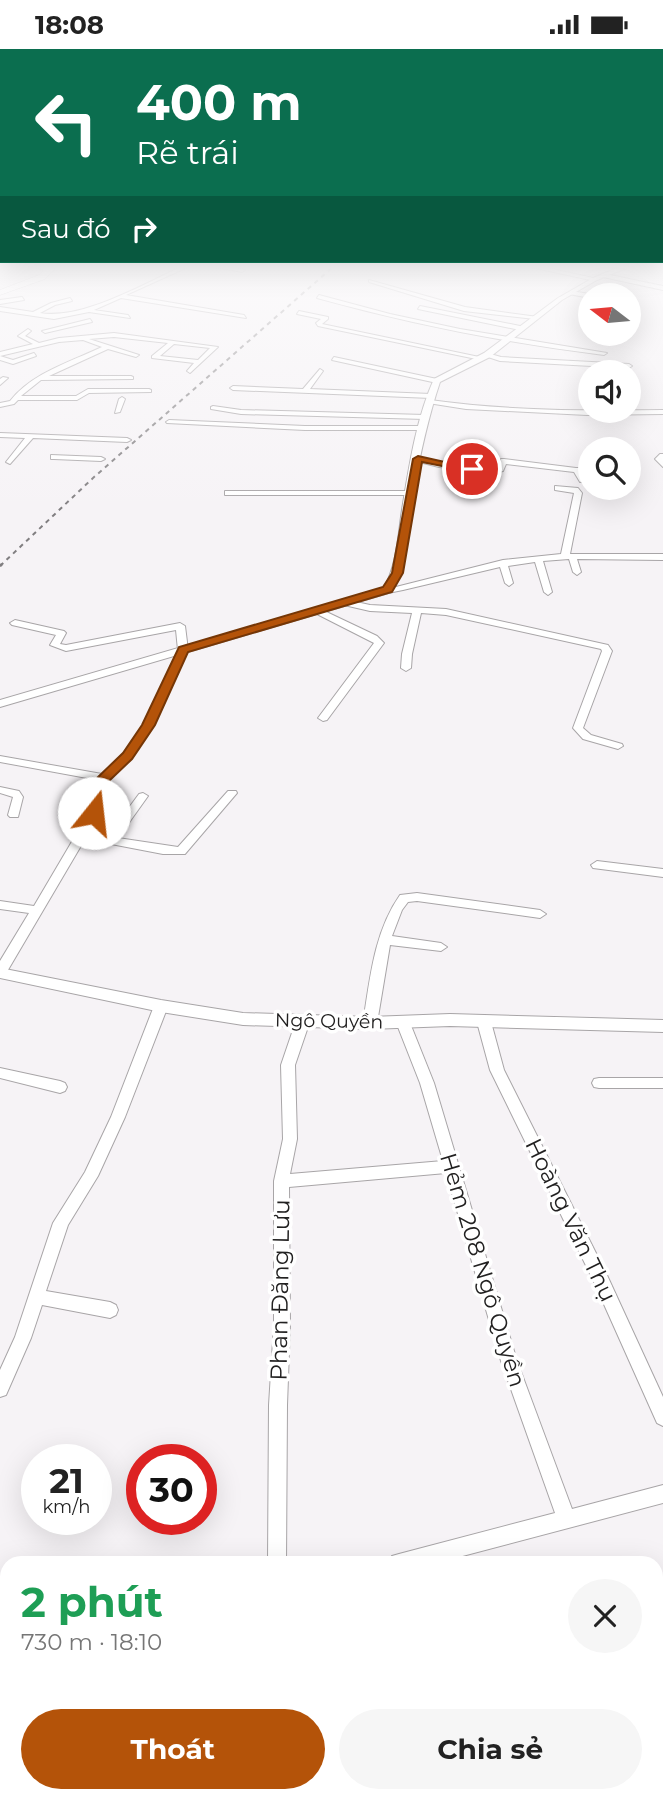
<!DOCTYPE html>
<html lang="vi">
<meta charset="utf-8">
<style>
body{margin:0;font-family:Montserrat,sans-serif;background:#f6f6f6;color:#222;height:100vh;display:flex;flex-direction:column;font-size:26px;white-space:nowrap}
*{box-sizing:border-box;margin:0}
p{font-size:23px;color:#767676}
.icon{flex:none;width:38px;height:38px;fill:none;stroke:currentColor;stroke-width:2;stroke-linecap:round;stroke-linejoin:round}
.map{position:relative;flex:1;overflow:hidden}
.side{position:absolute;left:0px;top:1507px;width:663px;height:247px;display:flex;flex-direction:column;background:#fff;border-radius:21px 21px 0 0;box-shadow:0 7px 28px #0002}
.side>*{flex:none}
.guide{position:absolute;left:0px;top:0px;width:663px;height:214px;box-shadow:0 7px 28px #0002;background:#0b6e4f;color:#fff;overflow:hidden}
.needle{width:46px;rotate:286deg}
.controls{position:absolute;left:578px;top:234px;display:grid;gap:14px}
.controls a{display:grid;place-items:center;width:63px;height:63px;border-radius:50%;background:#fff;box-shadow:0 7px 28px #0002;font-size:35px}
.speed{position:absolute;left:21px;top:1395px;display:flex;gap:14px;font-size:35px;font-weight:700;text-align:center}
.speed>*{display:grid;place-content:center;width:91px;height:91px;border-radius:50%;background:#fff;box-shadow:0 7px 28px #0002;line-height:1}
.speed small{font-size:18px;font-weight:400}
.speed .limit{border:10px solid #d22;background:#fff;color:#111}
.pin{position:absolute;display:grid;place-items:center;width:60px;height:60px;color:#fff;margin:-30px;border:4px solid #fff;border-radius:50%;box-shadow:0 2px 7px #0007}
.me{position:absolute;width:77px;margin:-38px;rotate:16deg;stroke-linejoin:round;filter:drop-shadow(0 0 5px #0008)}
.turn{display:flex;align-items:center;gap:24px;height:147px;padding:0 21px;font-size:32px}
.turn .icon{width:91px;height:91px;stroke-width:2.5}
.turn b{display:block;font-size:49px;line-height:60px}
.then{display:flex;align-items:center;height:66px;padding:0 21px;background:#0003;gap:14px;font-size:26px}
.round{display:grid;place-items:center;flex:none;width:74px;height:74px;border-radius:37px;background:#f6f6f6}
.head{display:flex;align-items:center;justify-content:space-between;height:119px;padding:0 21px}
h1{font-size:42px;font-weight:700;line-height:52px;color:#1e9e55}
.primary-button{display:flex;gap:14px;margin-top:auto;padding:14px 21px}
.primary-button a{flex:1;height:80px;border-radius:42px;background:#b45309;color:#fff;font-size:28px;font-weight:700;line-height:80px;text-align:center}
.primary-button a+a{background:#f6f6f6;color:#222}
.status{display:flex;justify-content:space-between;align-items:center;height:49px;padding:0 35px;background:#fff;direction:ltr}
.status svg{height:19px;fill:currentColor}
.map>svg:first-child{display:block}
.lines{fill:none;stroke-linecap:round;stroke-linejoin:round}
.minor-casing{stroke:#a8a5a7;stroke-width:2}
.tertiary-casing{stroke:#a8a5a7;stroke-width:2}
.secondary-casing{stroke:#a8a5a7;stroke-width:1}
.minor{fill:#fff;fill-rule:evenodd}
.tertiary{fill:#fff;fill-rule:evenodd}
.secondary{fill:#fff;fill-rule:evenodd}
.rail-far1{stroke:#807e80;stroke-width:2;stroke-dasharray:4.5 4.5;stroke-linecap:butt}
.rail{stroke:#807e80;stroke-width:2.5;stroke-dasharray:7 7;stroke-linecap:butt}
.route{fill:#b45309;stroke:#753606;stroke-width:2}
.labels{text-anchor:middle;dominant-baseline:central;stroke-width:7;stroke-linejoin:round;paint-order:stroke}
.street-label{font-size:19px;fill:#222121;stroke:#fff}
.near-street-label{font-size:23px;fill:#222121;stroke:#fff}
</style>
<div class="status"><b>18:08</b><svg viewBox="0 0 49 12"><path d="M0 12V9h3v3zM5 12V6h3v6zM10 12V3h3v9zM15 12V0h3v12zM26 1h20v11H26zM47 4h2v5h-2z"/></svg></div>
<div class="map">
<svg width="663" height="1753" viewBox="0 0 663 1753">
<rect width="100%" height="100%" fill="#f6f3f6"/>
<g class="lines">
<g class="minor-casing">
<g id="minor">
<polygon points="32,217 42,217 54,221 51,223"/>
<path d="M183,217H190L126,246L244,266L246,269L121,249L94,261L128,266L130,269L89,263L54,270L0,262V258L33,263L51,254L70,249L72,252L55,256L40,264C83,271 143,235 183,217Z"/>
<polygon points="210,217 227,217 245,221 242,223"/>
<polygon points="526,217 538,217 598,230 595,232"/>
<polygon points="605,225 663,237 663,241 603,228"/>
<polygon points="369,231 465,258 538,268 535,270 464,262 369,233"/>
<polygon points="571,242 590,245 593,247 590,247 590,249 569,245"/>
<path d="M319,246L390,265L460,280L607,304L604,306C507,294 411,275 317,249Z"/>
<polygon points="22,248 24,251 0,255 0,251"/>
<polygon points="420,257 520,277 523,279 520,281 418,260"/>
<polygon points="299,262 328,268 328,270 322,275 484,309 481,311 318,277 316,274 321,270 297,265"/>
<polygon points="90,270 92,273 45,284 42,282"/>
<path d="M28,280L31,282L25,287L39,294L59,289L114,284L218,298L190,324L187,322L194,314L152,309V307L168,294L114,288L89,290L139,306L136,308L108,300L49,327H131L133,328V330L41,331L21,347H76L88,340H149L151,341V343L89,344L77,351H18L14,355L0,358V354L10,352C32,324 70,313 102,298L83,291L59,293L0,307V303L33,295L18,287ZM174,295L210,299L198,311L160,307Z"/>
<polygon points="34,304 36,307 13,315 0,311 0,307 13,311"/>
<polygon points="487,304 501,308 629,315 632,317 629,319 500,312 485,307"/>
<polygon points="334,308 437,330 440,332 437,334 332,311"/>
<polygon points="320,320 323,322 310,340 431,345 434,347 431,349 233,341 230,339 233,337 303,340"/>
<polygon points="3,328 8,329 0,336 0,330"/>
<polygon points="122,348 125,350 120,363 115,364 119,350"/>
<path d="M430,351C508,362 586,362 663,361V365L587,366L466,360L428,354L427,353Z"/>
<polygon points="213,357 241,361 425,366 428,368 425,370 241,365 211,360 211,358"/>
<polygon points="169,371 305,377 423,377 426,379 423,381 305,381 167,374 166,373"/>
<polygon points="0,384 127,389 131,391 127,393 33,389 10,415 6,413 25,389 0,388"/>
<polygon points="660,405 663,405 663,418 655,410"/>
<polygon points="51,406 101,408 105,410 101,412 54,410 51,410"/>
<polygon points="415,408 440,414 494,420 497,419 501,410 504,410 576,419 579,419 587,431 580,433 574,423 506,415 503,422 494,424 439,418 415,412"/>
<polygon points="555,437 578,439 582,444 570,505 663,505 663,511 577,510 581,523 577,526 573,523 569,510 543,512 552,543 548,546 544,543 535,513 508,517 513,534 509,537 505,534 500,518 403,541 388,544 384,541 503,511 561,505 574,444 555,441"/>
<polygon points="225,442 409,442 413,444 409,446 225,446"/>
<polygon points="347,551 370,556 446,560 608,596 612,602 583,679 591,686 622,695 623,697 618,700 583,690 573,679 602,602 601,600 446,566 421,564 412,605 411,619 406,622 401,619 402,605 412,564 370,562 344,556 343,554"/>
<polygon points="318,559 377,587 384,594 327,671 323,672 318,669 374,594 315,564 315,560"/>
<polygon points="15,571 64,582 66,584 60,595 66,596 180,574 185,577 188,601 154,676 131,709 109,730 99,767 89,784 108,787 139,745 143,744 148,747 118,789 178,798 228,742 236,742 237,744 185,805 163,805 85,790 5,926 0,928 0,912 29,864 0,860 0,852 34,857 87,767 98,731 0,713 0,707 102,725 123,705 144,676 178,601 176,581 66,602 50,596 56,586 12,576 10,574"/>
<polygon points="0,738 19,742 23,748 18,768 10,768 8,766 13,748 0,744"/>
<polygon points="597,812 663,820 663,828 593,819 591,816"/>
<path d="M417,844L540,861L546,865L540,869L417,852L408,853L402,861L392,887L441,894L447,898L441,902L390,896L377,974L375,978H365L363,974C370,930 374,883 400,846Z"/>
<polygon points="161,952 166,954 168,957 125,1068 98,1127 68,1176 46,1242 110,1253 116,1256 118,1261 116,1266 110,1269 42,1256 31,1289 6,1346 0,1348 0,1321 15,1288 53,1174 85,1123 111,1068 154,957 156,954"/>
<polygon points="303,967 308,968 310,972 295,1016 297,1090 290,1125 443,1112 420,1034 396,973 398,969 408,969 434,1034 517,1312 572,1460 663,1436 663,1454 436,1514 390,1514 392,1507 399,1505 555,1464 501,1312 446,1124 289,1138 290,1275 287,1356 286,1514 268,1514 269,1356 274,1275 274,1132 283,1090 281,1016 296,972 298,968"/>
<polygon points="484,968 489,969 491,973 504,1021 606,1224 663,1348 663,1377 657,1374 594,1233 490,1021 477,973 479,969"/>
<polygon points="0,1019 60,1032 65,1034 67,1038 65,1042 60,1044 0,1029"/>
<polygon points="599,1029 663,1029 663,1039 599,1039 594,1038 592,1034 594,1030"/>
<rect x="0" y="1546" width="7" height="20"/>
<polygon points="663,1579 663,1599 656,1601 656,1581"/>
<rect x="238" y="1746" width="22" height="7"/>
</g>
</g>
<g class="tertiary-casing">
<g id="tertiary">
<path d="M622,217H631L597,231L562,251L490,308L440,333C428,369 420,406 413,444C408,477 409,514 392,543L0,658V651L384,539C397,515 398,487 402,461C409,418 416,370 434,330L484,304L558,249L593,229Z"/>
<polygon points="0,919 161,951 243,964 370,968 450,965 663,971 663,983 450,977 370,980 243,976 161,963 0,929"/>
</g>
</g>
<g class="secondary-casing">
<polygon id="secondary" points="48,217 57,217 45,230 0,246 0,241 39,226"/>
</g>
<use href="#minor" class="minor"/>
<use href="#tertiary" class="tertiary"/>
<use href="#secondary" class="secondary"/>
<polyline class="rail-far1" points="0,517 93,429 334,217"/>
<polyline class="rail" points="0,517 2,515"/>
</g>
<linearGradient id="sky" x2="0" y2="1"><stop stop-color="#9ca4d7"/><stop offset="0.47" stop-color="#fbfafb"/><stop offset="1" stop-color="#fbfafb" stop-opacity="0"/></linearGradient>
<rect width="663" height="463" fill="url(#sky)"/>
<polygon class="route" points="418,407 476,420 472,423 422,413 403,524 392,543 188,603 155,676 132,710 110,731 99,767 89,767 86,764 97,729 123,704 142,676 179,598 383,538 392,524 413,410"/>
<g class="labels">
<g class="street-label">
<text transform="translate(329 972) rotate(1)">Ngô Quyền</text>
</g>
<g class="near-street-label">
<text transform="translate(571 1171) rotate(64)">Hoàng Văn Thụ</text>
<text transform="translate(483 1221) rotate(73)">Hẻm 208 Ngô Quyền</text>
<text transform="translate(280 1241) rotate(-89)">Phan Đăng Lưu</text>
</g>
</g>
</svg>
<div class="controls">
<a><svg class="needle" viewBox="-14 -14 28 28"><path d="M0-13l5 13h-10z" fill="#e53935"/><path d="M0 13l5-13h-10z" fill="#767676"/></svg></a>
<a><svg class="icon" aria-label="sound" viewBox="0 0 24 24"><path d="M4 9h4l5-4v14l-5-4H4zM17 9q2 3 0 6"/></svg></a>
<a><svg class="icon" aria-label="search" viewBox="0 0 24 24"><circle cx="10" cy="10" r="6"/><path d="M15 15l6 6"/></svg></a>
</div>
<div class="speed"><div>21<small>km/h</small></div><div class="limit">30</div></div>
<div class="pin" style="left:472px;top:420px;background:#d93025"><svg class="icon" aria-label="arrive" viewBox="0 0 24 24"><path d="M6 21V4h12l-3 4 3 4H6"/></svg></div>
<svg class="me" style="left:94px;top:764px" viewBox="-20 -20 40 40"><circle r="19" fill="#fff"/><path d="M0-13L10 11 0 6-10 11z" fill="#b45309"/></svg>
<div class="guide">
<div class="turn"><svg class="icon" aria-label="left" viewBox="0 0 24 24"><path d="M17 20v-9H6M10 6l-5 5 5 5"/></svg><div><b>400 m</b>Rẽ trái</div></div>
<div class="then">Sau đó<svg class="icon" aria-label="right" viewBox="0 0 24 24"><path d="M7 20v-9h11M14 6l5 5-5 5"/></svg></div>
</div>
<section class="side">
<div class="head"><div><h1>2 phút</h1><p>730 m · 18:10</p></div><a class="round"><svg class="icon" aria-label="close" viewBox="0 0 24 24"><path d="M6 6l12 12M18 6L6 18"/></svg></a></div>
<div class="primary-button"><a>Thoát</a><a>Chia sẻ</a></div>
</section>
</div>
